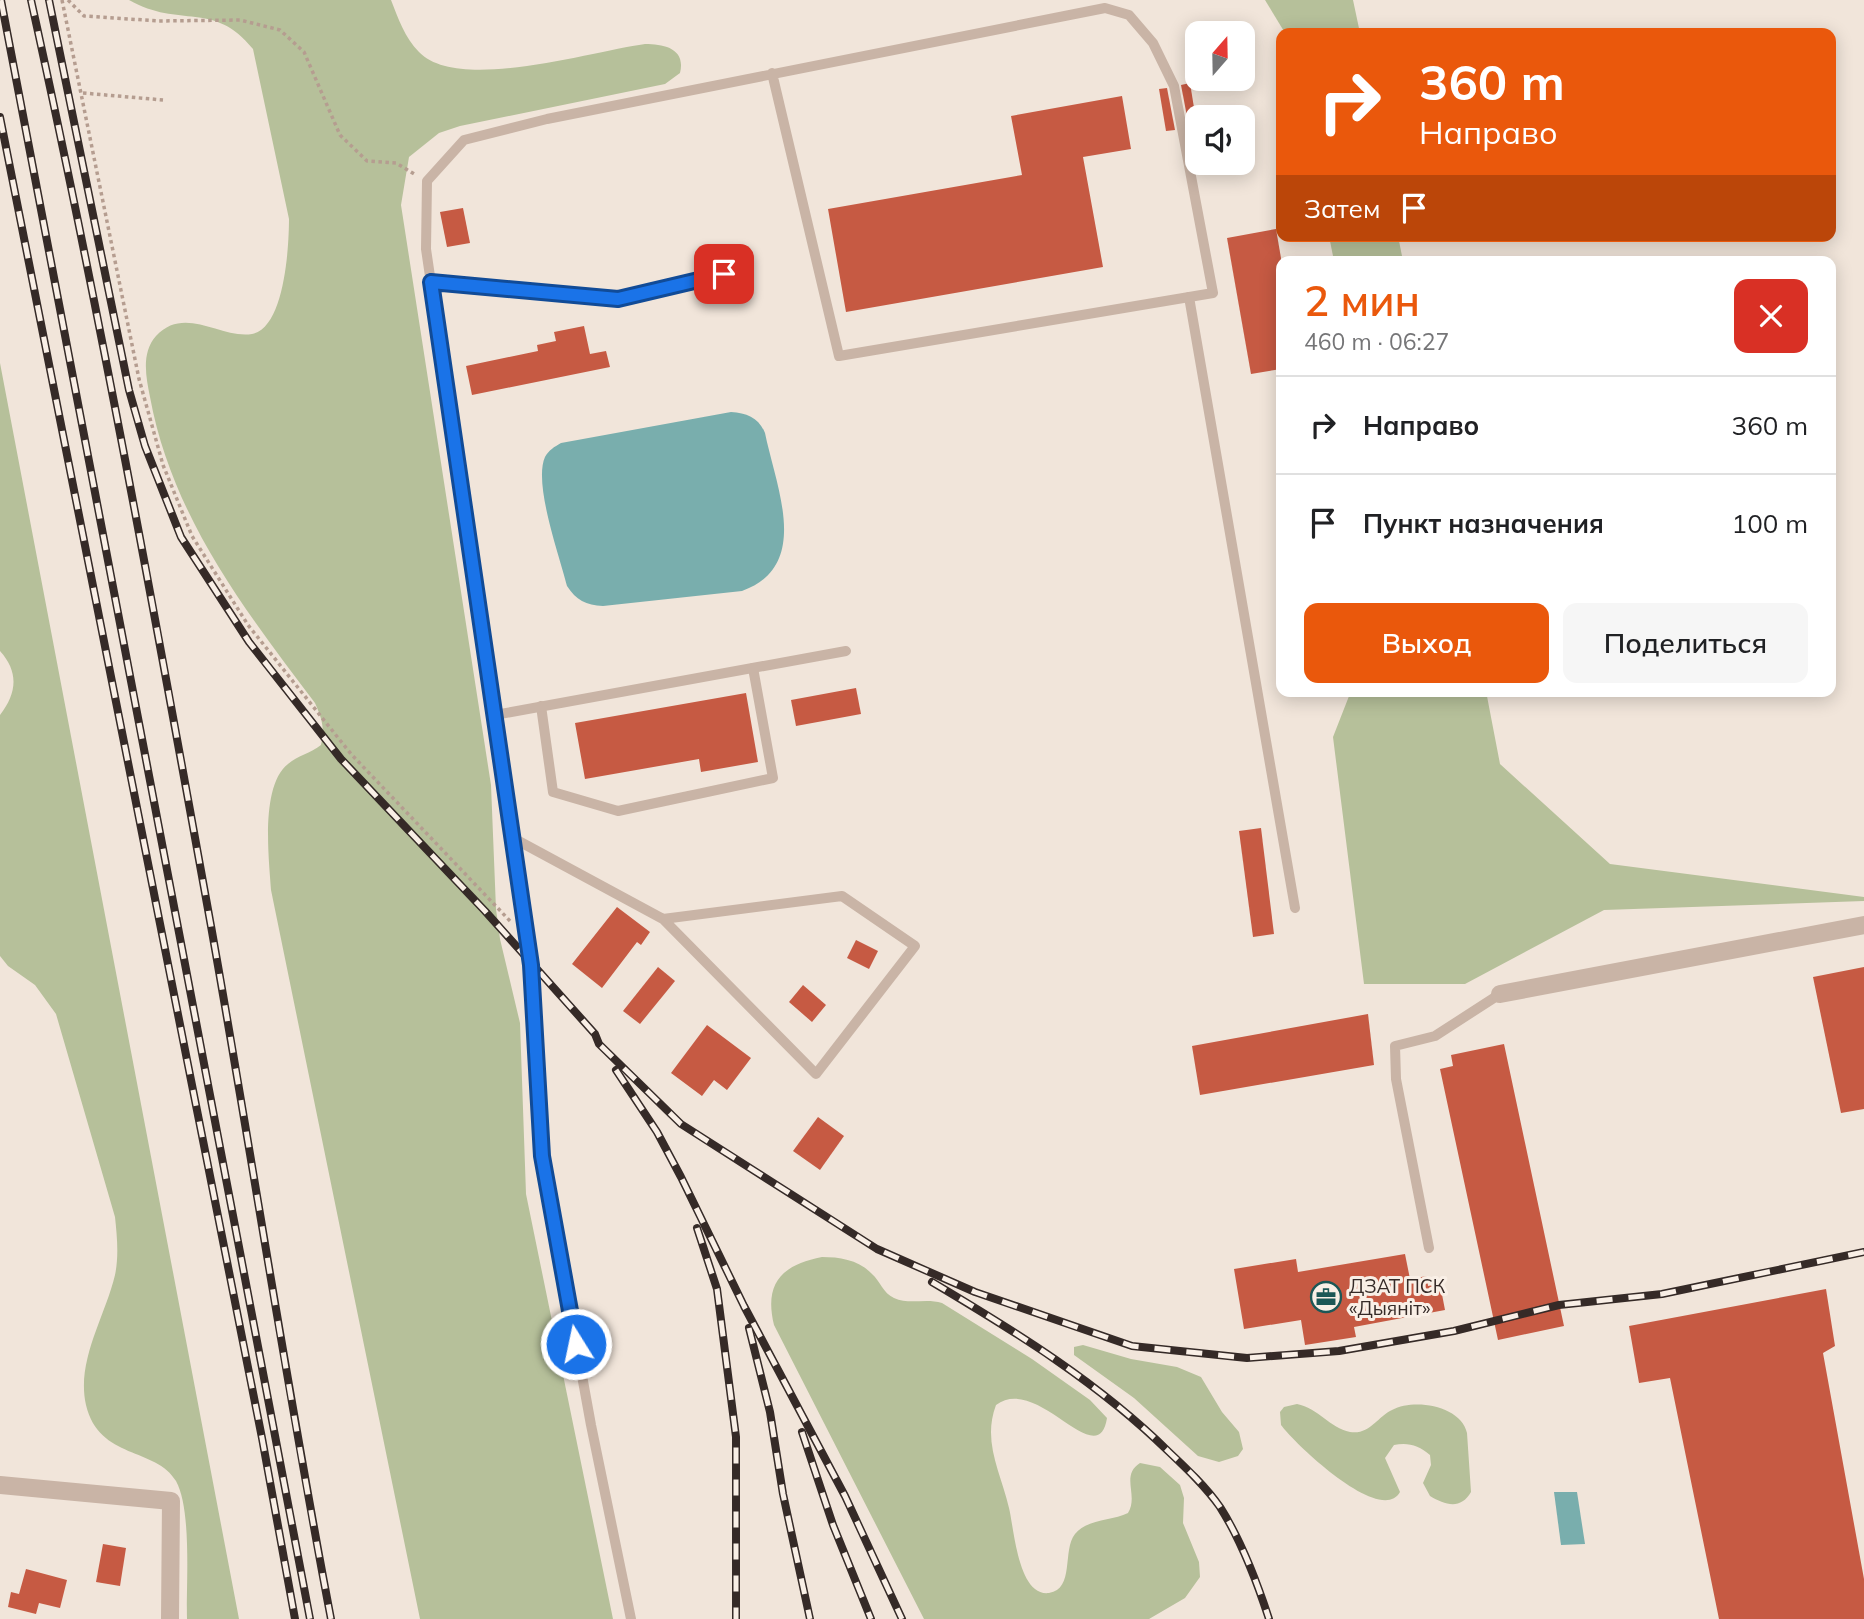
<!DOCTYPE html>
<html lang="ru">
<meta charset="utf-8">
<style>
body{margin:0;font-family:Mulish,sans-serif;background:#f6f6f6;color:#202124;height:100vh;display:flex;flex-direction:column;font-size:26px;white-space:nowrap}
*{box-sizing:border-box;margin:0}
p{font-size:23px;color:#757577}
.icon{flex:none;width:38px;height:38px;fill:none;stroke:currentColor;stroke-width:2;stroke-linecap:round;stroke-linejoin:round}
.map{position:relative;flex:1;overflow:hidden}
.details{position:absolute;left:1276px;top:256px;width:560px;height:441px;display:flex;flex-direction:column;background:#fff;border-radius:14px;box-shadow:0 4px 18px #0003}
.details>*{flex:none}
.hud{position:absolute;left:1276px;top:28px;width:560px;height:214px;border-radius:14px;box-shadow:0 4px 18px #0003;background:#ea580c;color:#fff;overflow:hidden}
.needle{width:46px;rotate:20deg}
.buttons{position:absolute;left:1185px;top:21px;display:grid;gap:14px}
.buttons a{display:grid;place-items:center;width:70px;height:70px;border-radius:14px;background:#fff;box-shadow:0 4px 18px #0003;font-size:35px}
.pin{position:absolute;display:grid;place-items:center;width:60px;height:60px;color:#fff;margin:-30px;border-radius:14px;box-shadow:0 4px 10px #0006}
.me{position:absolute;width:77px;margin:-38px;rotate:350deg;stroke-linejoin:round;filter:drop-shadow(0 0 5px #0008)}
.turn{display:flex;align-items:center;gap:24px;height:147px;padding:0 28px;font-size:32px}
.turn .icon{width:91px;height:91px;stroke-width:2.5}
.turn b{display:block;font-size:49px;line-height:60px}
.then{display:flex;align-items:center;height:66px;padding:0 28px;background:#0003;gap:14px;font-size:26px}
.round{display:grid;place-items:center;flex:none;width:74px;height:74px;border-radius:14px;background:#f6f6f6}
.summary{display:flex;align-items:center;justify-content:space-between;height:119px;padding:0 28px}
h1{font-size:42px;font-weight:600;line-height:52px;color:#ea580c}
.primary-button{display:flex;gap:14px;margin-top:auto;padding:14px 28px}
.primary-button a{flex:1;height:80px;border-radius:14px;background:#ea580c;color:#fff;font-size:28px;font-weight:600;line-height:80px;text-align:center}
.primary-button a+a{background:#f6f6f6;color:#202124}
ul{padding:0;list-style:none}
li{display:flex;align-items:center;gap:21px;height:98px;padding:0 28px;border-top:2px solid #e0e0e0}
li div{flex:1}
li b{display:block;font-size:26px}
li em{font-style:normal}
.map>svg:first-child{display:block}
.green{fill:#b6c09a}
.water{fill:#79aead}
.building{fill:#c65a43}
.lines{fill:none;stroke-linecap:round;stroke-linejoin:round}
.path{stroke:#b59d90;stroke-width:3.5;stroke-dasharray:3.5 3.5;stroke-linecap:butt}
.lane{stroke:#c9b4a6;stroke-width:10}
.street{stroke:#c9b4a6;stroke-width:18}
.rail-casing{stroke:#352a27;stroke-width:8}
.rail{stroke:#f9efe6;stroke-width:5;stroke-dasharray:16;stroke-linecap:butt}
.route-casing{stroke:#114b97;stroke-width:18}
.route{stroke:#1a73e8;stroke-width:12}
.labels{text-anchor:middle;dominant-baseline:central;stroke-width:6;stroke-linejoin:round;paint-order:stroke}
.poi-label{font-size:19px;fill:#352a27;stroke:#f9efe6;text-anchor:start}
</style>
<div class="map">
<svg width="1864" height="1619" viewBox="0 0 1864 1619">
<rect width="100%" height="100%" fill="#f1e5da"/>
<g class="green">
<path d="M129,0H391C398,18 405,38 419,52C458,93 592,51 645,44C665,44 686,49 680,73L665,84L460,126L439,133L409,157L401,205L491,785L496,909L500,939L520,1023L526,1194L613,1619H420L271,890C269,859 260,786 288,764C297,756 311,753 321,745C325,728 322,719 315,703C244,609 172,516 150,397C146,377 141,353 156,336C185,305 220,339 252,334C285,328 289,245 289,219L253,49C214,0 180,29 129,0Z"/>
<polygon points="1265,0 1353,0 1360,33 1285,33"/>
<polygon points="1329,236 1398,236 1403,261 1334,261"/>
<path d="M0,363L239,1619H187C186,1584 192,1510 176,1481C156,1447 99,1460 86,1405C76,1361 105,1317 115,1275C119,1256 117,1236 115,1217L56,1014L35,985L8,966L0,956V715C17,693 19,672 0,651Z"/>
<polygon points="1351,691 1486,691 1500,764 1610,864 1864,897 1864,901 1604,910 1465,984 1364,984 1333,737"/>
<path d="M822,1257C840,1257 859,1260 872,1274C880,1281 883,1293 894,1298C909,1305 926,1298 942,1303L1032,1359L1090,1400L1107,1418C1098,1475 1037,1373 996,1405C982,1442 1001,1473 1009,1508C1014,1528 1018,1597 1049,1593C1075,1589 1062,1550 1075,1534C1087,1519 1112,1521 1128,1513C1139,1495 1120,1476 1140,1463L1160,1467L1180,1485L1184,1498L1183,1523L1199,1562L1200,1577L1185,1598L1149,1619H924L774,1325C764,1284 781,1265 822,1257Z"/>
<polygon points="1083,1345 1131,1359 1177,1367 1201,1377 1222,1412 1239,1432 1243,1449 1238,1456 1219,1462 1198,1456 1134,1398 1074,1355 1074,1347"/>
<path d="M1297,1404C1318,1408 1330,1428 1350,1432C1370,1435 1377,1417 1392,1410C1415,1398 1461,1406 1467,1433L1471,1492C1461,1510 1445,1505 1430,1496L1423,1483L1431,1465L1430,1455C1419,1445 1407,1442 1394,1445L1385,1458L1400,1492C1381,1526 1295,1444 1281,1425L1280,1412L1284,1407Z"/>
</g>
<g class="water">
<path d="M731,412C747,413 759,418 765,433C776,487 812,566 742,591L603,606C586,605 576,600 567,586C560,557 533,484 545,457C549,450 554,447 561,443Z"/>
<polygon points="1554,1492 1577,1492 1585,1544 1561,1545"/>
</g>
<g class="building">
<polygon points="1190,83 1197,126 1189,127 1181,85"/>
<polygon points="1167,88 1175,130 1166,131 1159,89"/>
<polygon points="1122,96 1131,149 1083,157 1103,267 846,312 828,209 1022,175 1011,116"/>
<polygon points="463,208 470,243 447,247 440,212"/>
<polygon points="1276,229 1281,258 1281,369 1251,374 1227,238"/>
<polygon points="584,326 590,354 606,351 610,367 472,395 466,366 538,351 537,345 556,341 554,332"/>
<polygon points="856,688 861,714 796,726 791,700"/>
<polygon points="746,693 758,762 701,772 699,759 585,779 575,723"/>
<polygon points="1261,828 1274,934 1253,937 1239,831"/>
<polygon points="617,907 650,932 641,945 637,942 602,988 572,964"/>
<polygon points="856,940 878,951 869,969 847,958"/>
<polygon points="658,967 675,981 640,1024 623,1011"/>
<polygon points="1864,967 1864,1109 1841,1113 1813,977"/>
<polygon points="803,985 826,1005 812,1022 789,1002"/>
<polygon points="1368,1014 1374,1065 1200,1095 1192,1046"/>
<polygon points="707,1025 751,1058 727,1090 714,1080 702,1096 671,1073"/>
<polygon points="1504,1044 1564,1326 1498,1340 1440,1069 1453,1066 1451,1055"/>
<polygon points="818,1117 844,1136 820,1170 793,1151"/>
<polygon points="1405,1254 1410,1279 1427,1276 1428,1286 1440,1284 1445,1310 1354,1327 1356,1337 1305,1345 1301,1320 1244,1329 1234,1269 1296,1259 1298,1272"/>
<polygon points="1826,1289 1835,1346 1823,1353 1864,1579 1864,1619 1719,1619 1670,1378 1639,1383 1629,1326"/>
<polygon points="103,1544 126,1548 120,1586 96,1582"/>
<polygon points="26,1569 67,1580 60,1608 39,1603 36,1614 8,1607 11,1592 19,1594"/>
</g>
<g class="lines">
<g class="path">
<polyline points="62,0 139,379 163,465 192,536 248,625 351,754 511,922"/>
<polyline points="68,0 84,16 159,21 240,20 280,30 304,52 340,135 367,161 396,163 416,175"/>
<polyline points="83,93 163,100"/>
</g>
<g class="lane">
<polyline points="431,282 618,299 724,274"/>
<polyline points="1189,297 1295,908"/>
<polyline points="541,706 553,792 618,811 773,778 753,668"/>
<polyline points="495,715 846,651"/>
<polyline points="513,838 663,919 816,1074 915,946 842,896 663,919"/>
<polyline points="1429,1248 1396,1079 1395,1046 1435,1036 1500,994"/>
<polyline points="631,1619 591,1425 542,1156 531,965 426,249 427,181 464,140 547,119 1105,8 1129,15 1153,43 1174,86 1213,293 839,356 772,73"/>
</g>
<g class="street">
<polyline points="1500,994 1864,925"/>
<polyline points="0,1485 171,1501 170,1619"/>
</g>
<g class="rail-casing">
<g id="rail">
<polyline points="1,0 310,1619"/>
<path d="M31,0C99,307 155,616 211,926C252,1157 287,1389 331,1619"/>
<polyline points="49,0 129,390 145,446 181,537 249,642 341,759 485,911 595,1034 599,1044 681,1124 877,1249 975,1292 1132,1346 1247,1358 1339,1351 1454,1331 1559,1305 1662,1294 1864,1252"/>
<polyline points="0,117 262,1438 295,1619"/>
<polyline points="616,1070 657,1132 681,1177 744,1306 845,1496 902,1619"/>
<polyline points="697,1228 717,1289 736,1437 736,1619"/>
<path d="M932,1282C1016,1332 1099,1383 1169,1452C1187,1469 1206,1487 1220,1507C1241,1540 1257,1582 1269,1619"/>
<polyline points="749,1328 770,1412 783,1494 810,1619"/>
<polyline points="802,1432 833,1525 871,1619"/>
</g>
</g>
<use href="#rail" class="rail"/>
</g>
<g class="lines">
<g class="route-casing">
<polyline id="route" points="576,1344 542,1156 531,965 431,282 618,299 724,274"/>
</g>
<use href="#route" class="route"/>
</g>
<defs>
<g id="office-ring" transform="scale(1.575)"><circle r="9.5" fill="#f9efe6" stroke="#1c5756" stroke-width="1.5"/><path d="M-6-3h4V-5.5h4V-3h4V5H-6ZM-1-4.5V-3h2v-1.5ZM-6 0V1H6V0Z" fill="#1c5756"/></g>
</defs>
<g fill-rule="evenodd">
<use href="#office-ring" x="1326" y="1297"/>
</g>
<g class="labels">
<g class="poi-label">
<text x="1349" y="1286">ДЗАТ ПСК<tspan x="1349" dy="22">«Дыяніт»</tspan></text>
</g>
</g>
</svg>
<div class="buttons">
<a><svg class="needle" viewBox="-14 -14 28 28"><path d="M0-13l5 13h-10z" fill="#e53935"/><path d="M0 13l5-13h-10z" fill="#757577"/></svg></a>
<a><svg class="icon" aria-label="sound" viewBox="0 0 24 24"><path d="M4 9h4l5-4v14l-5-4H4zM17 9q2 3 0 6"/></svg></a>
</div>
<div class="pin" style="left:724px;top:274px;background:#d93025"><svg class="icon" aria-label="arrive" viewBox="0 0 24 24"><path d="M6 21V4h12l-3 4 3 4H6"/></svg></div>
<svg class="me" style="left:576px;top:1344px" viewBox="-20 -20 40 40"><circle r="17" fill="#1a73e8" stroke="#fff" stroke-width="3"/><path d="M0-11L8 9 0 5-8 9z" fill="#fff"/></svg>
<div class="hud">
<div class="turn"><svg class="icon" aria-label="right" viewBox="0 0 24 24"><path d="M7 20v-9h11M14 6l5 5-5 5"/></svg><div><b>360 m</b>Направо</div></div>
<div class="then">Затем<svg class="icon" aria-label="arrive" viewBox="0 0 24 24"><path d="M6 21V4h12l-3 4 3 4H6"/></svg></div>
</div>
<section class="details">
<div class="summary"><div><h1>2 мин</h1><p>460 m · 06:27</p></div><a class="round" style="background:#d93025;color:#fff"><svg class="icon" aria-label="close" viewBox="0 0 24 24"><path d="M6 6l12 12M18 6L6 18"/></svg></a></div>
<ul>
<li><svg class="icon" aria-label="right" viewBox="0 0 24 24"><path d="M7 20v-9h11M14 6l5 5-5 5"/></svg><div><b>Направо</b></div><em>360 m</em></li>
<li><svg class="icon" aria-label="arrive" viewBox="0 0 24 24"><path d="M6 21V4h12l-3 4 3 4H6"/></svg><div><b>Пункт назначения</b></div><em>100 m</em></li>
</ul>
<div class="primary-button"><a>Выход</a><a>Поделиться</a></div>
</section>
</div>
